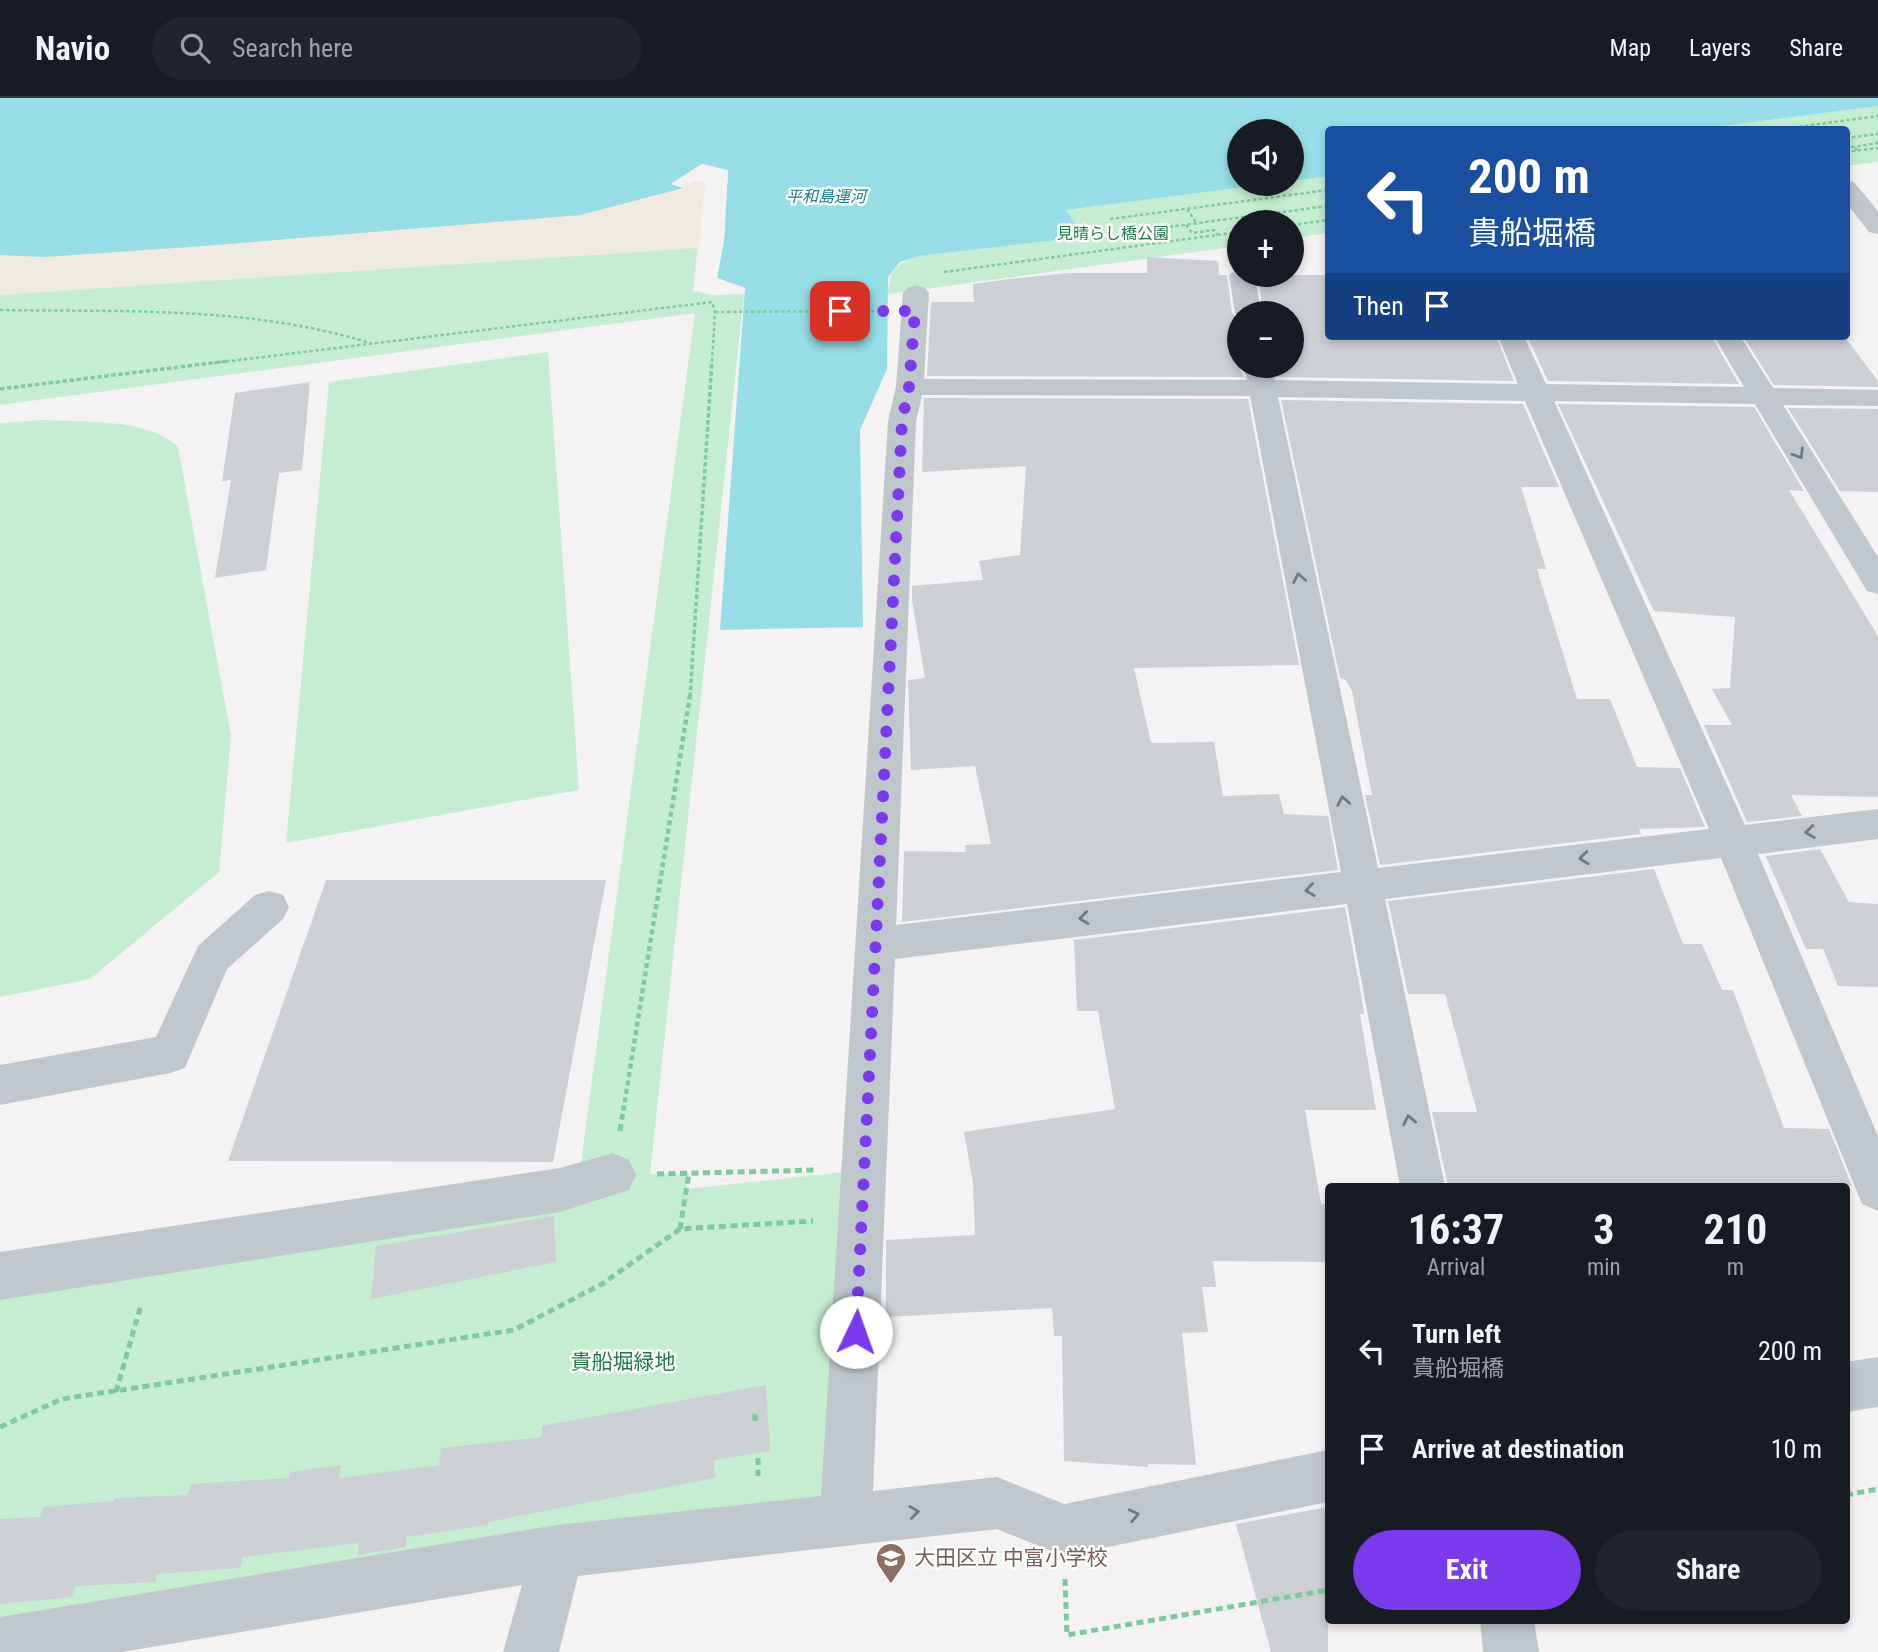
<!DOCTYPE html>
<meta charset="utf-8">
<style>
body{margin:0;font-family:"Roboto Condensed","Noto Sans JP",sans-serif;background:#20242c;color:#f1f3f6;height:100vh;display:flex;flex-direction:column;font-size:26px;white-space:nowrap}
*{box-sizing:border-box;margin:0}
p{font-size:23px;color:#9ea1a6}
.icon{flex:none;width:38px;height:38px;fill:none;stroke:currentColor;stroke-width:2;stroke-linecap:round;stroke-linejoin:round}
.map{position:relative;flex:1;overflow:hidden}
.drawer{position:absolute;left:1325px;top:1085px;width:525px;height:441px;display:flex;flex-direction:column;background:#171b24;border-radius:7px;box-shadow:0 4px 10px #0003}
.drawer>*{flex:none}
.top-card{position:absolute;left:1325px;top:28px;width:525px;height:214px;border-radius:7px;box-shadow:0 4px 10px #0003;background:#1a4fa0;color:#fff;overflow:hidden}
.fabs{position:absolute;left:1227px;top:21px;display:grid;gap:14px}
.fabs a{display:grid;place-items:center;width:77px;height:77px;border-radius:50%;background:#171b24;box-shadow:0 4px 10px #0003;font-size:35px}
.pin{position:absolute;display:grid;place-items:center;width:60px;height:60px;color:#fff;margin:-30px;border-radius:14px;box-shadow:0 4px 10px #0006}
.me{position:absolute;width:77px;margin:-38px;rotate:3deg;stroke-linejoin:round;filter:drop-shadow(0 0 5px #0008)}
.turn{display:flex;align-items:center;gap:24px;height:147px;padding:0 28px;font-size:32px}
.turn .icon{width:91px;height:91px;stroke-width:2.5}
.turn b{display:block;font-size:49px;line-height:60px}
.then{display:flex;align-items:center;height:66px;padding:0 28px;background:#0003;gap:14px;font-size:26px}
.eta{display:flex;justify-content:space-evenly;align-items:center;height:119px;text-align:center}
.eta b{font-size:42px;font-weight:700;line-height:49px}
.button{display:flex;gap:14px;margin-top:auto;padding:14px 28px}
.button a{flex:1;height:80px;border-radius:42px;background:#7c3aed;color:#fff;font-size:28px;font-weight:700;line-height:80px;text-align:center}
.button a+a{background:#20242c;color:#f1f3f6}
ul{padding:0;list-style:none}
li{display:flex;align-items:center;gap:21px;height:98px;padding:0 28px}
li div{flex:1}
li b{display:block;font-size:26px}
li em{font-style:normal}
header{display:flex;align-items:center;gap:42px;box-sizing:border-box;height:98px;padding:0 35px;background:#171b24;border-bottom:2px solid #363941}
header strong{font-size:33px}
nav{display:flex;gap:38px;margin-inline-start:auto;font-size:24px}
.search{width:490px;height:63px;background:#20242c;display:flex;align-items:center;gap:18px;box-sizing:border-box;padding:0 24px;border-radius:38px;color:#9ea1a6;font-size:26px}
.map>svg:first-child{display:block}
.green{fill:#c5edd1}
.sand{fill:#f0ebe2}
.water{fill:#96dde7}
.pier{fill:#f4f2f2}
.building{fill:#ccd0d4}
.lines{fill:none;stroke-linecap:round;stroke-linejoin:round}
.path-far3{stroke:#7fc99e;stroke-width:2.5;stroke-dasharray:3.5 2.5;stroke-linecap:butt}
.path-far2{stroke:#7fc99e;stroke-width:3.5;stroke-dasharray:4.5 2.5;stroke-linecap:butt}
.path-far1{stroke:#7fc99e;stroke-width:4.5;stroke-dasharray:5 3.5;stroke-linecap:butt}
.path{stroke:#7fc99e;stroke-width:5;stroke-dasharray:7 4.5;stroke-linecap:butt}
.minor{fill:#bfc7cd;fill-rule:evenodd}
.oneway{stroke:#6e797f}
.route{stroke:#7c3aed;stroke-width:12;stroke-dasharray:0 21.6}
.labels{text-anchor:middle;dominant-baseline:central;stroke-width:5;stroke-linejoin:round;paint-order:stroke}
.far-water-label{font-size:16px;font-style:italic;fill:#16808f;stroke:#fff}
.far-park-label{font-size:16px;fill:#1f7d45;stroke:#fff}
.near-park-label{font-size:21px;fill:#1f7d45;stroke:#fff}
.near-education-label{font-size:21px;fill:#785e54;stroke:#fff;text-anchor:start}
</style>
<header>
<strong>Navio</strong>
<div class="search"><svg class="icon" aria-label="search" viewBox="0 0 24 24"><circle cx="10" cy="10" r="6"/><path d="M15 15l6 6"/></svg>Search here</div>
<nav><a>Map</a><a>Layers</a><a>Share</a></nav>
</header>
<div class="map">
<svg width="1878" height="1554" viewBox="0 0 1878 1554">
<rect width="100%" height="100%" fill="#f4f2f2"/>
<g class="green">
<polygon points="1878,8 1878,64 1846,68 1846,32 1692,32"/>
<path d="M1328,78V135L1292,140V124H1239V148L888,196C889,172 897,165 919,158L1082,139L1065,112L1269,86H1292V83Z"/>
<polygon points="693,83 705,83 693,193 714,197 744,196 650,1076 689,1075 687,1091 863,1072 846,1422 0,1548 0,1181 578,1087 695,215 0,307 0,157 44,159 683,90"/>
<polygon points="548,254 579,692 286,745 329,284"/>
<path d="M44,322C85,325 146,319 178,349L231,638L219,774L90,881L0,899V325Z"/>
</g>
<polygon class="sand" points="693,83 705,83 699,150 0,197 0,157 44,159 203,148 580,117 683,90"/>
<polygon class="water" points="0,0 1878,0 1878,8 1692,32 1328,32 1328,78 1292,83 1292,33 1239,33 1239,86 1269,86 1066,112 1083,139 919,158 900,164 888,179 887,271 860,332 863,529 720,532 745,190 717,180 724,142 728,72 702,66 672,85 683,90 580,117 203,148 44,159 0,157"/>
<polygon class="pier" points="702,66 728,73 724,142 717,180 745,190 744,196 714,181 725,75 703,69 679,85 686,88 683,90 671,86"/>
<g class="building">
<polygon points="1147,159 1218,163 1219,177 1227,177 1232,215 1239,223 1239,268 1244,279 927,278 931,204 974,204 973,186 1009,181 1069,175 1147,175"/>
<polygon points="1258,177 1328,177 1328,238 1496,238 1514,283 1277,279 1275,268 1292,268 1292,215 1263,215"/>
<polygon points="1527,238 1713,241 1739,286 1548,283"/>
<polygon points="1782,238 1844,238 1878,283 1878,289 1774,287 1745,241 1781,242"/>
<polygon points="310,284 302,372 279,375 266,472 215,480 231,382 222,383 235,295"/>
<polygon points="924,300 1248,301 1299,567 1134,570 1151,645 1214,644 1223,698 1279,696 1284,716 1328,718 1338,772 902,824 904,753 966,754 965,747 991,746 975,668 911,672 908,582 925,580 912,502 912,488 983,482 979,463 1020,457 1026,368 922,374"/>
<polygon points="1281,302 1523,306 1559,389 1521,389 1546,471 1537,471 1577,601 1610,601 1637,669 1680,670 1705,729 1639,731 1641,736 1380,767 1365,697 1372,697 1352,593 1346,582 1340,580"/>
<polygon points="1558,306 1754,309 1804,393 1789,392 1878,538 1878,699 1791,697 1802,718 1747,724 1704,627 1732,627 1712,591 1730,590 1735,519 1654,513"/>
<polygon points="1788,310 1878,311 1878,394 1840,393"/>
<polygon points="1820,751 1849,804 1878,806 1878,889 1838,888 1823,851 1806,851 1766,758"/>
<polygon points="1654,771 1683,846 1702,846 1722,892 1733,892 1784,1030 1829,1031 1852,1088 1448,1088 1432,1014 1477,1014 1445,896 1408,896 1388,803"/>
<polygon points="326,782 606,782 553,1064 228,1063"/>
<polygon points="1345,809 1361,896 1364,916 1360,916 1376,1012 1305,1012 1321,1106 1328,1106 1328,1164 1213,1163 1216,1189 1202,1189 1208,1234 1182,1235 1196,1367 1148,1366 1148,1369 1064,1363 1062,1238 1054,1238 1052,1210 886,1219 886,1142 975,1137 973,1085 964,1034 1115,1011 1098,913 1077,913 1074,842"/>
<polygon points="554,1118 556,1164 371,1201 376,1148"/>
<polygon points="766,1287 770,1353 714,1362 715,1380 488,1424 488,1427 407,1439 406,1449 358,1457 359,1445 243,1459 240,1470 157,1476 155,1484 75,1488 72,1499 0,1506 0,1421 40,1419 43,1409 114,1403 115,1400 188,1397 191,1386 289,1380 290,1374 341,1367 339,1380 439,1367 441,1350 542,1339 542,1328"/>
<polygon points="1328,1409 1328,1554 1271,1554 1236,1426"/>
</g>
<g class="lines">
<g class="path-far3">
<polyline points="1775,32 1878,18"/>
<polyline points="1846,40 1878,36"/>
<polyline points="1858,52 1852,49 1878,45"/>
<polyline points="1846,54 1878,50"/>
<polyline points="1187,111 1197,126"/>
<polyline points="1110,121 1328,92"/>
<polyline points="1186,127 1192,135 1214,132 1218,137"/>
<polyline points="1292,127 1328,122"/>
<polyline points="1122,135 1328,108"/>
<polyline points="944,174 1239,134"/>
<path d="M0,212C124,214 247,208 367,244"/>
<polyline points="715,214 875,213"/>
<polyline points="214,265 712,204 715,214 712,265"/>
</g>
<g class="path-far2">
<polyline points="0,291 228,263"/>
<polyline points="690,599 712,263"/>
</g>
<polyline class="path-far1" points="622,1021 690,597"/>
<g class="path">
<polyline points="620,1033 622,1019"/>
<polyline points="657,1076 816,1072"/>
<polyline points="680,1131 689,1075"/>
<polyline points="116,1294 141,1207"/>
<polyline points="755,1316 755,1323"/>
<polyline points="0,1329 62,1301 514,1232 602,1186 680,1131 813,1123"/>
<polyline points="758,1360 758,1378"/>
<polyline points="1846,1397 1878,1391"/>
<polyline points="1065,1481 1067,1537 1328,1492"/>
</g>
<g class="minor">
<polygon points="1846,82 1854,84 1878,113 1878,136 1869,134 1846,105"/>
<polygon points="1239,170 1239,177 1255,177 1261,215 1239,215 1239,221 1235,215 1229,177"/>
<path d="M916,187L925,190L929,195L924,281L1247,282L1244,268H1272L1275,282L1518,286L1498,238H1524L1546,286L1744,289L1714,238H1740L1773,290L1878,292V308L1783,307L1878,459V496L1867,493L1755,306L1554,303L1745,727L1878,711V741L1758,756L1878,1038V1113L1862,1106L1721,760L1385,801L1445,1088H1400L1347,806L895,861L873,1393L997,1379L1064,1406L1328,1352V1404L1064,1458L997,1431L578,1478L559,1554H503L522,1487L122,1554H0V1519L557,1427L821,1398L888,323L896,289L903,195L907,190ZM922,297L1250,298L1341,774L896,827L916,323ZM1278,299L1525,303L1709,731L1378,770Z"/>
<polygon points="269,793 283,797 289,809 283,821 227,871 185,970 170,975 0,1007 0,967 156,939 198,848 255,797"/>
<polygon points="613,1055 629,1062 636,1077 629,1092 560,1114 0,1202 0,1154 560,1070"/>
<polygon points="1878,1259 1878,1309 1846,1314 1846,1264"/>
<polygon points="1480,1522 1534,1522 1539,1554 1483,1554"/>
</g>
</g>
<defs><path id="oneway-chevron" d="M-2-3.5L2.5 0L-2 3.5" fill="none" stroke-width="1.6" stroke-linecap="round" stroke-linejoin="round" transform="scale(1.75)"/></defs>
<g class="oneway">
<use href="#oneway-chevron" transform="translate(1799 356) rotate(58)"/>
<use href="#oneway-chevron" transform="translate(1299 480) rotate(-101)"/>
<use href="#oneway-chevron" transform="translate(1343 703) rotate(-101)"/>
<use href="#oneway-chevron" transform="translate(1810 734) rotate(173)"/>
<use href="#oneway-chevron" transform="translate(1584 760) rotate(174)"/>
<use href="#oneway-chevron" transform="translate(1310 792) rotate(173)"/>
<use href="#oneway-chevron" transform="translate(1084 820) rotate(173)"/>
<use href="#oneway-chevron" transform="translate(1409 1022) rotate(-102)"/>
<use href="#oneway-chevron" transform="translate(914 1414) rotate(-7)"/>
<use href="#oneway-chevron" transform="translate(1134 1417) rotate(-12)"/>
</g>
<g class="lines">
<polyline class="route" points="840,213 915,213 909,289 902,323 856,1234"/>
</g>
<defs>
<g id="school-pin" transform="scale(1.575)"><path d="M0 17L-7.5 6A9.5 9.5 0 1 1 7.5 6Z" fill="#8d6e63" stroke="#fff"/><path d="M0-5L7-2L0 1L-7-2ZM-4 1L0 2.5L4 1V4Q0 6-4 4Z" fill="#fff"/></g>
</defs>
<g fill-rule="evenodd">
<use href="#school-pin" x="891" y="1460"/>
</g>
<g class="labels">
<g class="far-water-label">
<text x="826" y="98">平和島運河</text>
</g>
<g class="far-park-label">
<text x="1113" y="135">見晴らし橋公園</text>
</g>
<g class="near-park-label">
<text x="623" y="1264">貴船堀緑地</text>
</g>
<g class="near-education-label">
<text x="914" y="1460">大田区立 中富小学校</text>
</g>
</g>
</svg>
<div class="fabs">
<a><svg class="icon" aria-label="sound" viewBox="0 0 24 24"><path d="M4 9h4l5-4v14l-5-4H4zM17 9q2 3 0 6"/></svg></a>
<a>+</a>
<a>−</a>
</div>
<div class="pin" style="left:840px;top:213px;background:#d93025"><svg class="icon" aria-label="arrive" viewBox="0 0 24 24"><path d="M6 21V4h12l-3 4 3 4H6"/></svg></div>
<svg class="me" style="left:856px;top:1234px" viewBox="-20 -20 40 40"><circle r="19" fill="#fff"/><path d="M0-13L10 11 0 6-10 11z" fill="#7c3aed"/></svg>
<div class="top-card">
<div class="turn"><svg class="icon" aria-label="left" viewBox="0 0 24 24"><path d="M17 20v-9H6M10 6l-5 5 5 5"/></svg><div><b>200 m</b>貴船堀橋</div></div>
<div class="then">Then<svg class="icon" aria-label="arrive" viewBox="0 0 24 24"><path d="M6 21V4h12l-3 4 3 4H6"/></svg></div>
</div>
<section class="drawer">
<div class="eta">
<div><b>16:37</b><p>Arrival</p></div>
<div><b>3</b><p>min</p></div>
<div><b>210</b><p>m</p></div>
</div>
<ul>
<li><svg class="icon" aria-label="left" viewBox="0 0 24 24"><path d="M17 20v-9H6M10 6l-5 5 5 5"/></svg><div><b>Turn left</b><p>貴船堀橋</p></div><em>200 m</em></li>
<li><svg class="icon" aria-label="arrive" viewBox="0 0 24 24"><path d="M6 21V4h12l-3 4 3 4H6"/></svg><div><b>Arrive at destination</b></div><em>10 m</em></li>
</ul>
<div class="button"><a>Exit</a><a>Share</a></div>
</section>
</div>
